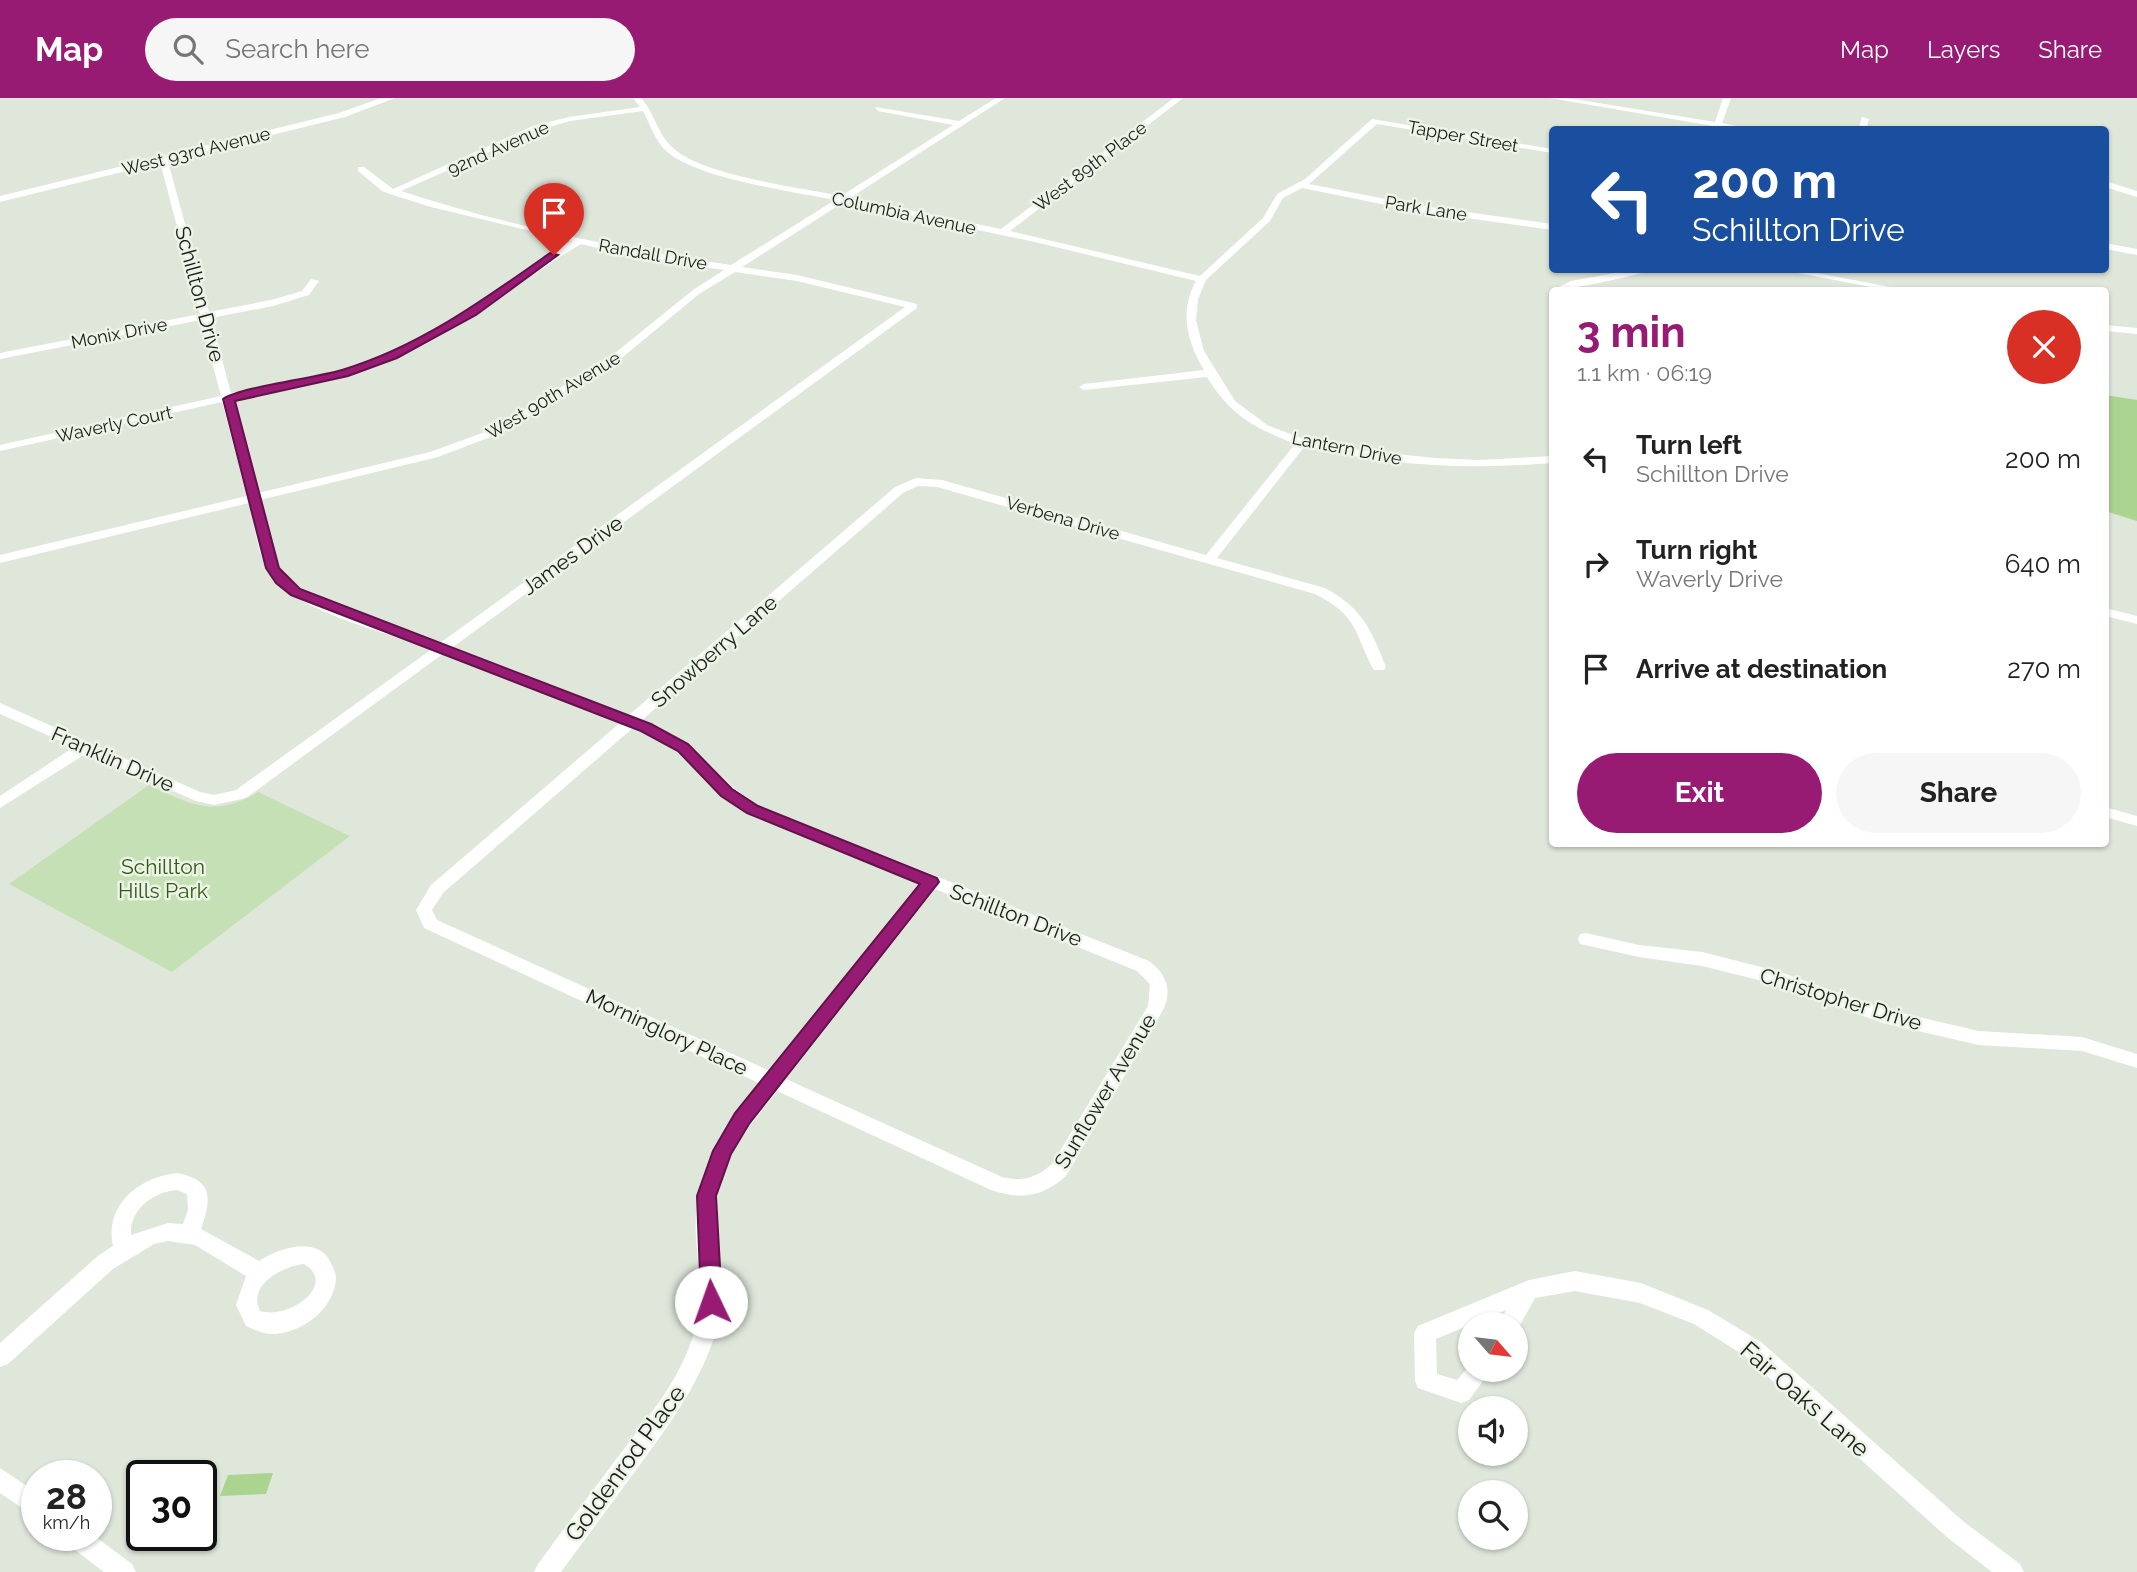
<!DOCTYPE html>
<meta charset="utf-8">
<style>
body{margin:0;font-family:Raleway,sans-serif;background:#f6f6f6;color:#222;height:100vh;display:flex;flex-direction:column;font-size:26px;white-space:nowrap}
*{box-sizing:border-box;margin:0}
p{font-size:23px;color:#767676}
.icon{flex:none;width:38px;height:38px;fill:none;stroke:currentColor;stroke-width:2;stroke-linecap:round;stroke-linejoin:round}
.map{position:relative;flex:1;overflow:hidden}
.drawer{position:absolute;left:1549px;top:189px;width:560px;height:560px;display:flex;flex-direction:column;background:#fff;border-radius:7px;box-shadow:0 2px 5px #0004}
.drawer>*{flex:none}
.top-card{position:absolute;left:1549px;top:28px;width:560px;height:147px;border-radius:7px;box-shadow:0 2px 5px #0004;background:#1a4fa0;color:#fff;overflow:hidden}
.needle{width:46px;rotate:118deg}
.controls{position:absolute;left:1458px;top:1214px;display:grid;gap:14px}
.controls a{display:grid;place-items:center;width:70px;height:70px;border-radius:50%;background:#fff;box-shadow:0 2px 5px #0004;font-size:35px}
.speed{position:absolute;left:21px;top:1362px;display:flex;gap:14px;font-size:35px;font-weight:700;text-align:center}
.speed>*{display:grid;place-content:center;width:91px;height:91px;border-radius:50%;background:#fff;box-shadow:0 2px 5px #0004;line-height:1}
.speed small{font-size:18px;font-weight:400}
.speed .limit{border:4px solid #111;border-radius:10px;background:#fff;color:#111}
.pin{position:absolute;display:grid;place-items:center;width:60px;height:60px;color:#fff;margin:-72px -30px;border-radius:50% 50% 50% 0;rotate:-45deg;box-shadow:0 0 7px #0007}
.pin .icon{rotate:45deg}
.me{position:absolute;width:77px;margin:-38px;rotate:357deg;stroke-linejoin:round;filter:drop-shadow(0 0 5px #0008)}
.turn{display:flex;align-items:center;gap:24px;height:147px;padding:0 28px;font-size:32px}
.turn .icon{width:91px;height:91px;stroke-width:2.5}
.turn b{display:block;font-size:49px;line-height:60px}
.round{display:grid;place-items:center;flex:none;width:74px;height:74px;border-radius:37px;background:#f6f6f6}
.head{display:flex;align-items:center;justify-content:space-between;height:119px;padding:0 28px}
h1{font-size:42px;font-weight:700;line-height:52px;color:#981b73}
.primary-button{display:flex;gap:14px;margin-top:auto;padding:14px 28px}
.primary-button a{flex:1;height:80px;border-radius:42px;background:#981b73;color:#fff;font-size:28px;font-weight:700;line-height:80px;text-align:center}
.primary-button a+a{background:#f6f6f6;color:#222}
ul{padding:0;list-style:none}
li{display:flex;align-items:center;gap:21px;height:105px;padding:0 28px}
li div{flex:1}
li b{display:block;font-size:26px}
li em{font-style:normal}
header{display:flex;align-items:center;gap:42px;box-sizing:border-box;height:98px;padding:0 35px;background:#981b73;color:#fff}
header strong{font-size:33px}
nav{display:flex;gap:38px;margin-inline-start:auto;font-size:24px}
.search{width:490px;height:63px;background:#f6f6f6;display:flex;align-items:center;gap:18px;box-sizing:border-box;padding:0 24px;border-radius:38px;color:#767676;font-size:26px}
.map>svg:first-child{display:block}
.green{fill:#c5e0b4}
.water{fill:#abd491}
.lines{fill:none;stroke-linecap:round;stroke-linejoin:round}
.minor{fill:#fff;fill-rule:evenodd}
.tertiary{fill:#fff;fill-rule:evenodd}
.route{fill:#981b73;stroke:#63124b;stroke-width:2}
.labels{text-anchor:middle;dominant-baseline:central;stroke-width:5;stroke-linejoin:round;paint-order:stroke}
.far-street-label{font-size:18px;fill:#1b1d19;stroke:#ecf4e8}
.street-label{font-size:21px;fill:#1b1d19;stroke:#ecf4e8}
.park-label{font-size:21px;fill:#355915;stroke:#ecf4e8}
.near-street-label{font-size:24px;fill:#1b1d19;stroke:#ecf4e8}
</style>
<header>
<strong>Map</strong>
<div class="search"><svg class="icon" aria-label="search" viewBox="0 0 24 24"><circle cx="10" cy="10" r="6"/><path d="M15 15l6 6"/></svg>Search here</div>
<nav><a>Map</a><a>Layers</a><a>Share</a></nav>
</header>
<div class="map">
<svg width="2137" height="1474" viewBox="0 0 2137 1474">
<rect width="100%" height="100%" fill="#dfe7db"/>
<path class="green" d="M149,687C192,707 213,720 258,694L350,738L172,874L9,786Z"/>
<g class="water">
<polygon points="2105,297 2137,302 2137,423 2105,413"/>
<polygon points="273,1375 266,1396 220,1398 228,1377"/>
</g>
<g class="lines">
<g class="minor">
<path d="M633,0H641C654,14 657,35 672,49C702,78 799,89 841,98L953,27L878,13L875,9L959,23L996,0H1005L850,100L1001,131L1174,0H1183L1010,133L1200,178L1263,120L1277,96L1305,81L1372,21L1552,51V55L1377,26L1309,86L1416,107L1552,126V132L1416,113L1302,90L1283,100L1270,123L1206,182L1198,201L1196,222L1204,253L1235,303L1267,327L1301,340L1341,350L1434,360L1479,362L1552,358V365C1469,372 1386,368 1305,348L1217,460L1325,490C1362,510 1371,531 1386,569L1384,572H1374C1353,534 1360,519 1315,496L937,389L918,388L903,395L642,622L688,646L735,691L757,707L1149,863C1167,876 1173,894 1162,914L1066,1078C1043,1099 1020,1102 991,1092L777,993C739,1041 710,1075 716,1140C719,1175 725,1205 714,1240C697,1290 667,1330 636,1372C611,1406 586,1440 561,1474H534L538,1466C565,1429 593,1392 621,1355C649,1318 679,1283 693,1238C704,1203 698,1173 696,1138C692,1073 723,1033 761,986L424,830L416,812L431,787L621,624L444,555L246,700L214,707L196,703L87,655L0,710V698L74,649L0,616V605L200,694L214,697L236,692L432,551C389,535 283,511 265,468C257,449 254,425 249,405L0,465V457L247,398L222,304L0,353V347L221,298L201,222L0,261V255L200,216L159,60L163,57L167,60L209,214L271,202L302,193L311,181L319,183L309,197L273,208L211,220L231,295C274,286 321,280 363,266C439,241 503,184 572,143L431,109L390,96L382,93L358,73V69H364L393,91L533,28L569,19L640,9ZM643,13C650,26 654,40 664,51C694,81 792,93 835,102L731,167C620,151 508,128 401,93L539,32L570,23ZM844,104L1035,144L1196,183C1179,213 1187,244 1204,272L1084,286L1079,289L1084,292L1207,279C1231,318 1253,329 1295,346L1206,457L942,382L916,380L895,389L629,617L453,549L917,210V206L797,177L742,169ZM581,146L635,159L724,172L693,192L610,259L493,331L430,354L258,395L233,302C278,292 326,286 369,271C447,245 512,187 581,146ZM735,174L797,183L905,209L440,545C400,530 301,507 280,470C270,454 266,422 260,402L438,359L501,335L618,263L699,196ZM634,629L677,653L724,698L747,715L921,785L770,973L437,822L432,812L443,795ZM935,791L1137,873L1150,886L1148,908L1052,1066C1036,1080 1023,1084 1002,1079L786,981Z"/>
<polygon points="1550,0 1568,0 1715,24 1723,0 1731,0 1722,25 1756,32 1721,29 1712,32 1713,28"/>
<polygon points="1862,19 1869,21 1866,32 1858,32"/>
<polygon points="2105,83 2137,93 2137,99 2105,89"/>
<polygon points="2105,145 2137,151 2137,157 2105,151"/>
<path d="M1632,172H1650C1641,177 1563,193 1553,192L1571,183Z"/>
<polygon points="1782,172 1801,172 1906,192 1887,192"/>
<polygon points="2105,227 2137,230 2137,236 2105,233"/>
<polygon points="2105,510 2137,518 2137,526 2105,518"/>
<polygon points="2105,709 2137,718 2137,728 2105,719"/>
<polygon points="1586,835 1639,847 1702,854 1777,873 1884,911 1979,933 2082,939 2137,956 2137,970 2082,953 1979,947 1883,925 1775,886 1702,868 1639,859 1580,846 1578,841 1580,836"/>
<path d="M177,1075C213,1082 212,1100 201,1131L259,1163C279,1150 318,1137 331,1165C333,1170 336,1175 336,1180C335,1211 301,1236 272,1236C263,1236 253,1231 246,1228L236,1207L246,1178L195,1147L168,1143L154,1146L113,1171L8,1266L0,1269V1245L99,1157L113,1148C104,1107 139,1079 177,1075ZM177,1092L187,1096L188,1112L183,1126L168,1125L131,1137C129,1112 153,1094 177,1092ZM304,1166C338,1186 290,1222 260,1213C247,1187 283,1168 304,1166Z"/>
<polygon points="1575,1173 1641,1185 1708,1212 1761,1244 1964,1424 2020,1466 2024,1474 1992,1474 1948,1440 1745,1258 1694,1226 1640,1205 1575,1193 1535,1200 1516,1234 1516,1227 1498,1227 1506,1212 1436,1241 1437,1276 1457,1282 1470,1267 1470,1272 1491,1272 1469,1302 1461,1305 1418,1290 1415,1283 1414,1235 1418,1228 1529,1182"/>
<polygon points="0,1370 37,1395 37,1420 0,1395"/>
<polygon points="62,1437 93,1437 132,1466 136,1474 104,1474 66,1445"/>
</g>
<polygon class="tertiary" points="381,0 395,0 345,19 0,104 0,98 339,15"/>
</g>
<path class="route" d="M550,155L558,157L476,217L397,260L348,278L235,303L279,470L300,491L651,626L688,646L732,691L758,708L937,780L939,784L749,1026L731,1056L716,1098L722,1204L718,1211L711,1213L704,1211L701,1204L697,1098L713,1053L735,1015L920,786L747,715L721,698L678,653L641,633L291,497L276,485L266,470L223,301C240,289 316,280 342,272C419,249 485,201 550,155Z"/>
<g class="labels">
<g class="far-street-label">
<text transform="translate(1463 38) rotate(10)">Tapper Street</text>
<text transform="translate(498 50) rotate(-24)">92nd Avenue</text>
<text transform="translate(196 53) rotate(-14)">West 93rd Avenue</text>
<text transform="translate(1090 68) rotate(-37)">West 89th Place</text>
<text transform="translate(1426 110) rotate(9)">Park Lane</text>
<text transform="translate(904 115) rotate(12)">Columbia Avenue</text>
<text transform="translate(653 156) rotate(10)">Randall Drive</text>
<text transform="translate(119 235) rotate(-11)">Monix Drive</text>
<text transform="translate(553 297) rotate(-31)">West 90th Avenue</text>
<text transform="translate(114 326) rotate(-12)">Waverly Court</text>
<text transform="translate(1347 350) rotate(11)">Lantern Drive</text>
<text transform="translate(1063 420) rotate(16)">Verbena Drive</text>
</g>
<g class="street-label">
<text transform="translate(200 196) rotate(75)">Schillton Drive</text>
<text transform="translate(572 457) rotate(-36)">James Drive</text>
<text transform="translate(714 553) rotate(-41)">Snowberry Lane</text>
<text transform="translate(113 661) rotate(24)">Franklin Drive</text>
<text transform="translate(1016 817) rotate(21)">Schillton Drive</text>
<text transform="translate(1841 901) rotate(17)">Christopher Drive</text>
<text transform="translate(667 934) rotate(25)">Morninglory Place</text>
<text transform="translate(1105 993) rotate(-59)">Sunflower Avenue</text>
</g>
<g class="park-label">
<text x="163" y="768">Schillton<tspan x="163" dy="24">Hills Park</tspan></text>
</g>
<g class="near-street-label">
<text transform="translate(1805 1301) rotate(41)">Fair Oaks Lane</text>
<text transform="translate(625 1365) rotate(-54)">Goldenrod Place</text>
</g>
</g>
</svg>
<div class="controls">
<a><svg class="needle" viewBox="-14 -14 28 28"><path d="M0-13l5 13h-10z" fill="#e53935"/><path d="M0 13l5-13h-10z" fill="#767676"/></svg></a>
<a><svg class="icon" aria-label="sound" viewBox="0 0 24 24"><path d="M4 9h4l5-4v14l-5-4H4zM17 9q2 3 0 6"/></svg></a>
<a><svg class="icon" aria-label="search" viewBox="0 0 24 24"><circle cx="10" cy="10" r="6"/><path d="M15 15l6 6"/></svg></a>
</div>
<div class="speed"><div>28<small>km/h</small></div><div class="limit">30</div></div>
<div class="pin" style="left:554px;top:157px;background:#d93025"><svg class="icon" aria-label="arrive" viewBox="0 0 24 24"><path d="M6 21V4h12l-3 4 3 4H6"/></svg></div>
<svg class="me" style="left:711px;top:1204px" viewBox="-20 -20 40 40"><circle r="19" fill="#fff"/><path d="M0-13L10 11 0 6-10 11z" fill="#981b73"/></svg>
<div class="top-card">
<div class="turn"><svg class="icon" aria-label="left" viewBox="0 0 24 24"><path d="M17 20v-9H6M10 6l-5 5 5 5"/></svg><div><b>200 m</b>Schillton Drive</div></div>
</div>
<section class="drawer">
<div class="head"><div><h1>3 min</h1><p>1.1 km · 06:19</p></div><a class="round" style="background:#d93025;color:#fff"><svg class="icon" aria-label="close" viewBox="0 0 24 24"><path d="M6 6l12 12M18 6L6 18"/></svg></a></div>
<ul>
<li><svg class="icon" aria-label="left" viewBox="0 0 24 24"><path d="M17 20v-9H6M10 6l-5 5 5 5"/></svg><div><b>Turn left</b><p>Schillton Drive</p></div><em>200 m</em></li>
<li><svg class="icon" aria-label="right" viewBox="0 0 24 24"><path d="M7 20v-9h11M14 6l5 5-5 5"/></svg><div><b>Turn right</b><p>Waverly Drive</p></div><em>640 m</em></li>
<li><svg class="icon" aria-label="arrive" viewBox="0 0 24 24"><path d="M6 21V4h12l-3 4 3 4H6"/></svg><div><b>Arrive at destination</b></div><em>270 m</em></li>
</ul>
<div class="primary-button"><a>Exit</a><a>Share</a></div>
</section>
</div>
